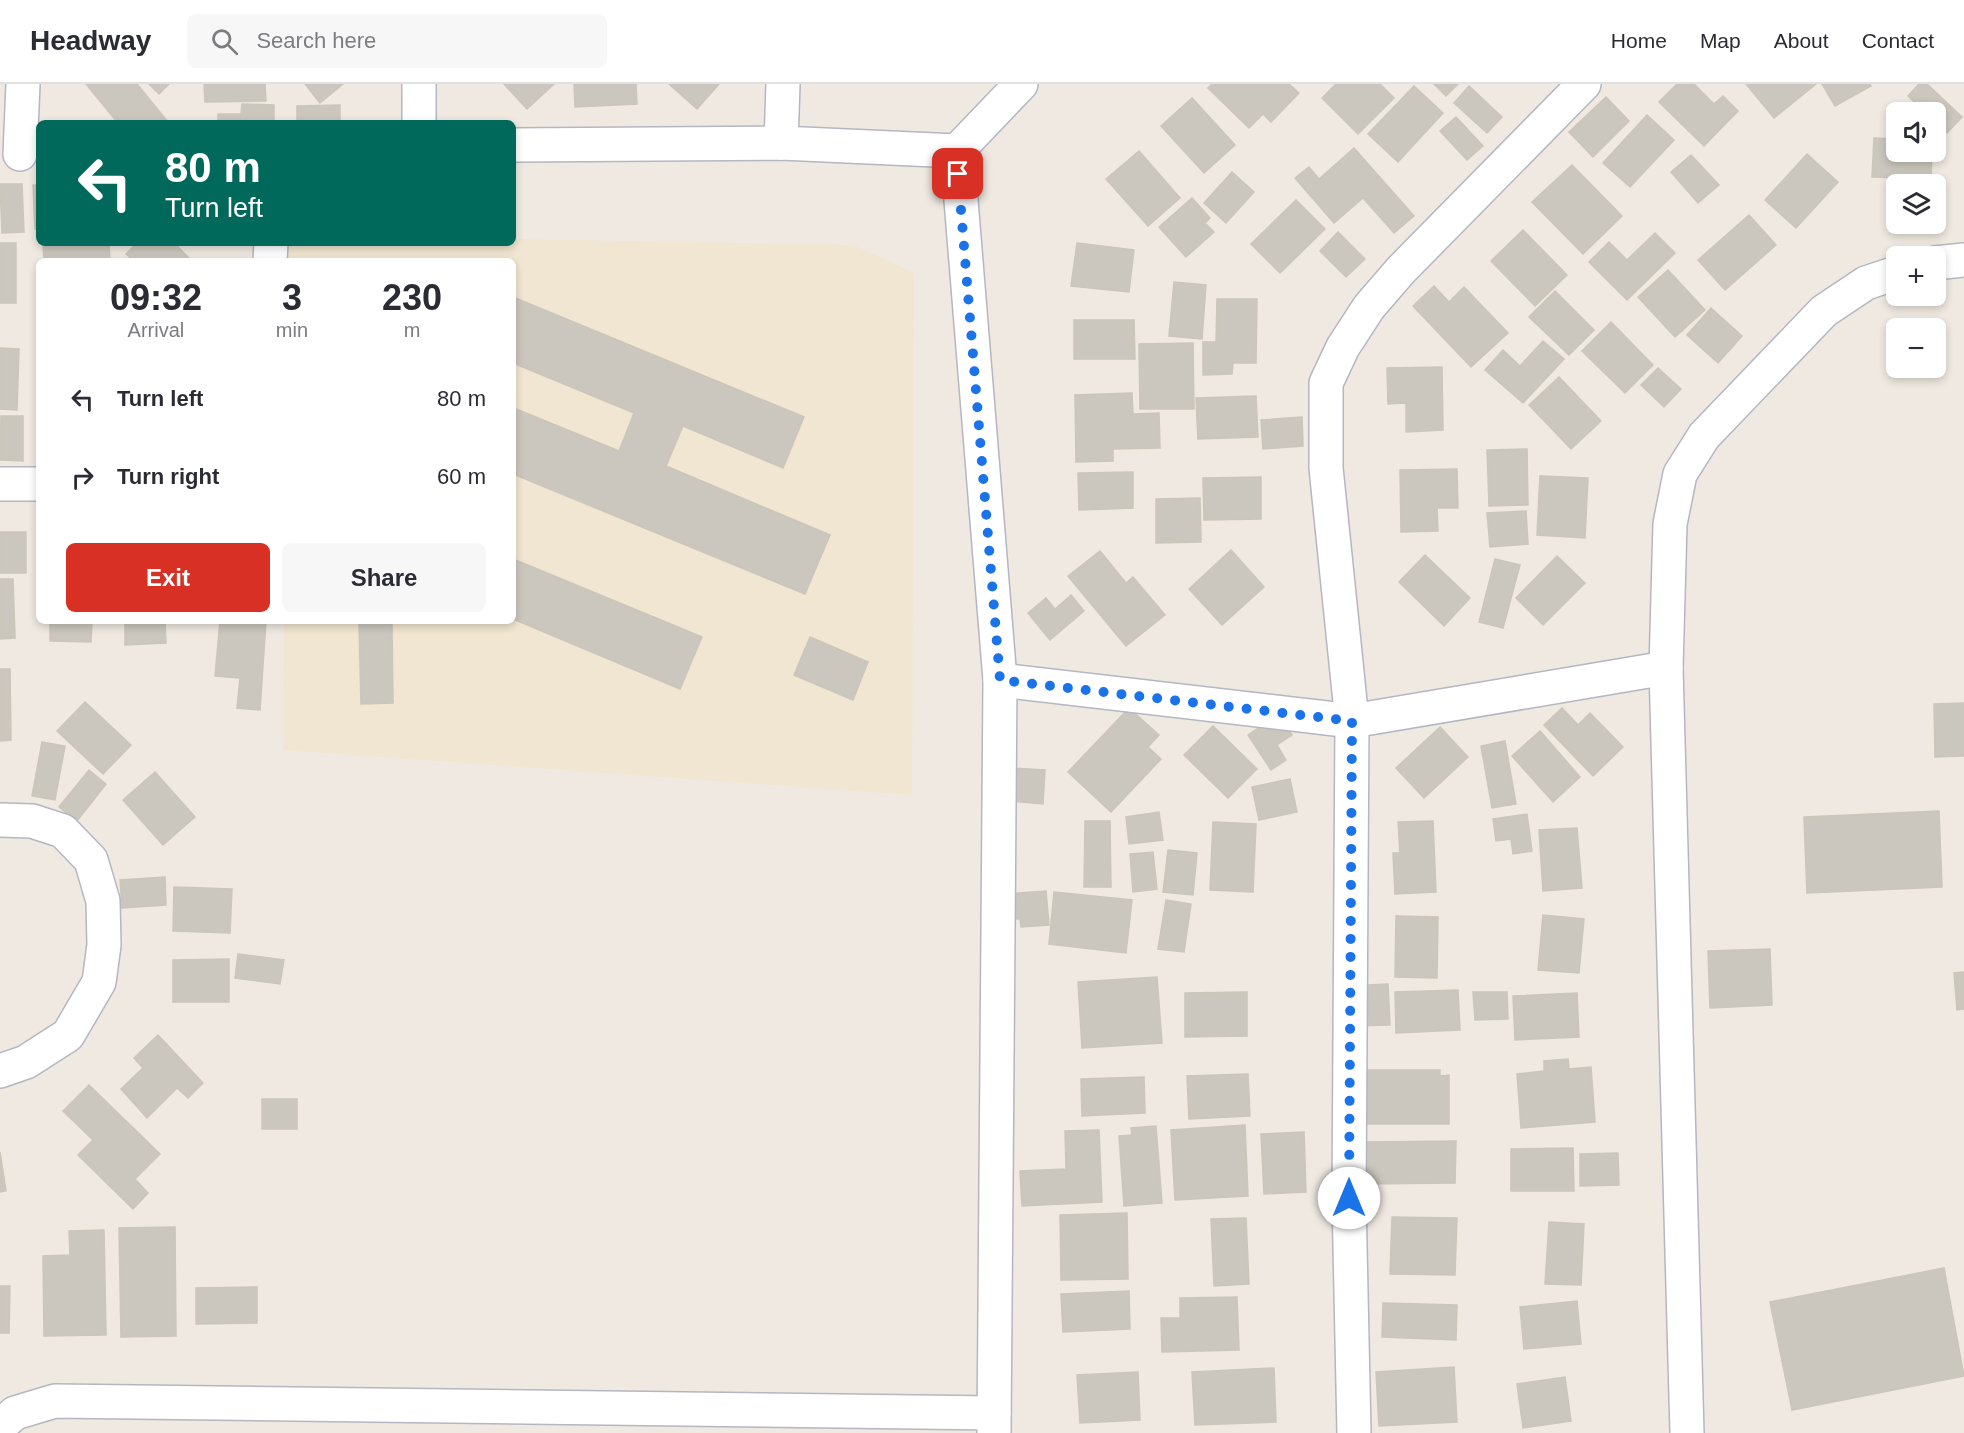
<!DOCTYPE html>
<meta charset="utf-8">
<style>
body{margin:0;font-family:Helvetica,sans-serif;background:#f7f7f7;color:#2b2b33;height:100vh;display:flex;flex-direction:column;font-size:22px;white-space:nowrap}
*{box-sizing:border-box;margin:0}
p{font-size:20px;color:#7c7c81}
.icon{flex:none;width:33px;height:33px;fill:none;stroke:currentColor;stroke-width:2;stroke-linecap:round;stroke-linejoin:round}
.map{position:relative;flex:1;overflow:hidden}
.sheet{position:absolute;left:36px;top:174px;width:480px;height:366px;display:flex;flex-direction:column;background:#fff;border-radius:9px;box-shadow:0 3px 9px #0003}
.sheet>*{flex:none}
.hud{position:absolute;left:36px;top:36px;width:480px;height:126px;border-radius:9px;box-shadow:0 3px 9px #0003;background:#00695c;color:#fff;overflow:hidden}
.tools{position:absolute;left:1886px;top:18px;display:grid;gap:12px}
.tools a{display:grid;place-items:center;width:60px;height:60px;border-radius:9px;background:#fff;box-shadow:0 3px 9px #0003;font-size:30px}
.pin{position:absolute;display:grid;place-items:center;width:51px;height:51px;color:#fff;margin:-26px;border-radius:12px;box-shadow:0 3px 9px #0006}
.me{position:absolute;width:66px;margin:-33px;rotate:0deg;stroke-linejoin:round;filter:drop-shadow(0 0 4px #0008)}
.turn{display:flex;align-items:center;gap:21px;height:126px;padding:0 30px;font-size:27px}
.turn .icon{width:78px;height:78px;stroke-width:2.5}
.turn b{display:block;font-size:42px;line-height:51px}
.eta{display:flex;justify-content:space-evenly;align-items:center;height:102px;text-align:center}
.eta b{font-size:36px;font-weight:700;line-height:42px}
.button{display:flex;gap:12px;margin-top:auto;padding:12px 30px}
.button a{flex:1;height:69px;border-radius:9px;background:#d93025;color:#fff;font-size:24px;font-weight:700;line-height:69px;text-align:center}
.button a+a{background:#f7f7f7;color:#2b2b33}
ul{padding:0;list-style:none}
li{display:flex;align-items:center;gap:18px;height:78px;padding:0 30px}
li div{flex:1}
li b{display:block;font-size:22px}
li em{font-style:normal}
header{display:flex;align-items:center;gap:36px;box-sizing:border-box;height:84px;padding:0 30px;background:#fff;border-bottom:2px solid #e1e1e2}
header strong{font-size:28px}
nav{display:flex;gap:33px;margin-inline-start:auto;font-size:21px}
.search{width:420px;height:54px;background:#f7f7f7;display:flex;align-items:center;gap:15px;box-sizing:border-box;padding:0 21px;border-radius:9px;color:#7c7c81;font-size:22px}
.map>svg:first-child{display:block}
.education{fill:#f0e6d1}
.building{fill:#cbc7bf;stroke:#cbc5ba;stroke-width:1.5}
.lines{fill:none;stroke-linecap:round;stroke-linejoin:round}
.minor-casing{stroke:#b4b7c1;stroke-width:36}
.minor{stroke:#fff;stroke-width:33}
.route{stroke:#1a73e8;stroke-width:10;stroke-dasharray:0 18}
</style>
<header>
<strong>Headway</strong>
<div class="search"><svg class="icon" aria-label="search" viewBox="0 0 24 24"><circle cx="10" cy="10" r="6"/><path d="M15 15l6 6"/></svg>Search here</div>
<nav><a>Home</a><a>Map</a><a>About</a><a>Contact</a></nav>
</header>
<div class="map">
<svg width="1964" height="1349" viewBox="0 0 1964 1349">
<rect width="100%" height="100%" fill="#efe9e1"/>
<polygon class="education" points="513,155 853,161 914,189 912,711 283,666 284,537 513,537 513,177 286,177 286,159 513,159"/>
<g class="building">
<polygon points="86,0 137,0 168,38 118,39"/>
<polygon points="149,0 169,0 159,10"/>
<polygon points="204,0 265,0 266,17 205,18"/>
<polygon points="305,0 343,0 320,19"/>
<polygon points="504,0 554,0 527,25"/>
<polygon points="574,0 636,0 637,20 575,23"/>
<polygon points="669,0 719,0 697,25"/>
<polygon points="1212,0 1289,0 1299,9 1271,38 1263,30 1249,44 1208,4"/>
<polygon points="1336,0 1380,0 1394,14 1358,50 1322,14"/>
<polygon points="1434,0 1458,0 1446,12"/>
<polygon points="1677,0 1694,0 1714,20 1723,12 1738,27 1704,62 1659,18"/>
<polygon points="1746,0 1816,0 1774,34"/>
<polygon points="1822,0 1870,0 1871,2 1835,22"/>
<polygon points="1919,0 1927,0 1962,33 1947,49 1935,38 1935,28 1925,28 1908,12"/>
<polygon points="1414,2 1443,29 1398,78 1368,50"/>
<polygon points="1469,2 1502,33 1487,49 1454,19"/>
<polygon points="1606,13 1629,37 1593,73 1569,48"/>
<polygon points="1192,14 1235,61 1204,89 1161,42"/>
<polygon points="242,20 274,21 274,39 218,39 218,30 241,30"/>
<polygon points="340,21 340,39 297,39 297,22"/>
<polygon points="1647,31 1674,56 1630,103 1603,79"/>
<polygon points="1456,33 1483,62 1467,76 1440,47"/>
<polygon points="1874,54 1896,55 1896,68 1932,68 1931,95 1872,93"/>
<polygon points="1354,64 1414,132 1394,149 1363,114 1334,139 1295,94 1309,83 1319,95"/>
<polygon points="1139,67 1180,114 1148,142 1106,95"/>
<polygon points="1807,70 1838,98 1796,144 1765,116"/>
<polygon points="1691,71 1719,101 1698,119 1671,88"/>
<polygon points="1572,81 1622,132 1583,170 1532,118"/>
<polygon points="1232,88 1254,108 1226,139 1204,119"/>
<polygon points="0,100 22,100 24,148 2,149"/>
<polygon points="33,101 39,101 39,145 35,145"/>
<polygon points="1192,114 1210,134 1205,139 1214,148 1186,173 1159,143"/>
<polygon points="1296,116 1325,145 1280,189 1251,160"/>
<polygon points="1749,131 1776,161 1725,206 1698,176"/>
<polygon points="1523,146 1567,191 1535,222 1491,177"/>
<polygon points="1338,148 1365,175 1346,193 1320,167"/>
<polygon points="1655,149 1675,169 1627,216 1589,178 1609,158 1627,176"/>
<rect x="0" y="159" width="16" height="60"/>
<polygon points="43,159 109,159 110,177 44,177"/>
<polygon points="137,159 174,159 192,177 134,177 126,170"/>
<polygon points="1077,159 1134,166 1129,208 1071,202"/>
<polygon points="1668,186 1705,226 1675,253 1638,213"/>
<polygon points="1174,198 1206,201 1202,255 1169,252"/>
<polygon points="1434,202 1449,218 1464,203 1508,249 1471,283 1413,222"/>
<polygon points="1555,207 1594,246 1569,271 1529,233"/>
<polygon points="513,213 804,333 783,384 683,342 666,382 830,451 805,510 513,390 514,324 619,367 634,329 513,279"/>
<polygon points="1217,215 1257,215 1256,279 1233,279 1232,290 1203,291 1203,258 1216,258"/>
<polygon points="1711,224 1742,252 1718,279 1687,251"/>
<polygon points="1074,236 1134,236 1135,275 1074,275"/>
<polygon points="1611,238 1653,281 1625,309 1582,267"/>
<polygon points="1543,257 1564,275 1523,319 1485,286 1503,266 1520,282"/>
<polygon points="1193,259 1194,325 1140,325 1139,260"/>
<polygon points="0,264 19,265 17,326 0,325"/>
<polygon points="1442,283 1443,346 1406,348 1406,319 1388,320 1387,284"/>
<polygon points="1658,284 1681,305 1664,323 1641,301"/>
<polygon points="1559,293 1601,337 1571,365 1529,321"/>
<polygon points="1132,309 1133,330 1159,329 1160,364 1113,365 1113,377 1076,378 1075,311"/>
<polygon points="1256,312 1258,353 1198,355 1196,314"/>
<polygon points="1,332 23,332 23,377 0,376"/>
<polygon points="1302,333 1303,362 1263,365 1261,336"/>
<polygon points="1527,365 1528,421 1489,422 1487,366"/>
<polygon points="1457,385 1458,424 1437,424 1438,447 1401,448 1400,386"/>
<polygon points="1133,388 1133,424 1079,426 1078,389"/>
<polygon points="1540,392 1588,394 1585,454 1537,451"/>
<polygon points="1261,393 1261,435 1204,436 1203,394"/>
<polygon points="1200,414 1201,458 1156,459 1156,415"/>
<polygon points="1526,427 1528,460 1490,463 1487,429"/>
<rect x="0" y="448" width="26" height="41"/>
<polygon points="1231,466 1264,503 1222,541 1189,505"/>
<polygon points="1100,467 1126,499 1133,493 1165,531 1126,562 1068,492"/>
<polygon points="1425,471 1470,514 1444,542 1399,498"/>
<polygon points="1557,472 1585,499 1543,541 1516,514"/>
<polygon points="513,475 702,553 680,605 513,535"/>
<polygon points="1495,475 1520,481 1503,544 1479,538"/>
<polygon points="0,495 13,495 15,554 0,555"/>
<polygon points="1071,511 1084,527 1050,556 1028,529 1046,514 1055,525"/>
<polygon points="50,537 106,537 106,538 92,538 91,558 50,557"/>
<polygon points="125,537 165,537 166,559 125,561"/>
<polygon points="220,537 266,537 260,626 237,624 240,594 215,592"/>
<polygon points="359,538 392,538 393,619 361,620"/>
<polygon points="810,553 868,578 853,616 794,591"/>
<polygon points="0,585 10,585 11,656 0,657"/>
<polygon points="85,618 131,661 103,690 57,647"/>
<polygon points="1964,619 1964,672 1935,673 1934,620"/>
<polygon points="1129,624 1159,651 1148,663 1161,675 1111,728 1068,688"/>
<polygon points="1562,624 1578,641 1590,629 1623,663 1593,692 1544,641"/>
<polygon points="1278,631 1292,651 1277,661 1286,676 1271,686 1248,651"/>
<polygon points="1213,642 1257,685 1228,714 1184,671"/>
<polygon points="1440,643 1468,673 1424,714 1396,684"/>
<polygon points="1540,647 1580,693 1553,718 1512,672"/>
<polygon points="1505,657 1516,720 1492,724 1481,662"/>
<polygon points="42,658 65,662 55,716 32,712"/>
<polygon points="1013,684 1045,686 1043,720 1010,717"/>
<polygon points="89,686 106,700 77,737 59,723"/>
<polygon points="155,688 195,733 163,761 123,716"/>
<polygon points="1290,695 1297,728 1259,736 1252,703"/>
<polygon points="1939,727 1942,803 1807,809 1804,733"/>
<polygon points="1159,728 1163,756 1129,760 1126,733"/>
<polygon points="1527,730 1532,767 1513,770 1511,755 1496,757 1493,735"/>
<polygon points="1085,737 1110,737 1111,803 1084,803"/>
<polygon points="1433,737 1436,808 1395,810 1393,769 1400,769 1398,738"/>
<polygon points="1213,738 1256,740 1253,808 1210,806"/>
<polygon points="1577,744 1582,804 1543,807 1539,746"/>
<polygon points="1168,766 1197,769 1193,811 1163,808"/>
<polygon points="1153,768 1157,805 1133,808 1130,770"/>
<polygon points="165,793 166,821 122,824 120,796"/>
<polygon points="174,803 232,805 230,849 173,847"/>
<polygon points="1046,807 1049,841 1021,843 1020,835 1008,835 1006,810"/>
<polygon points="1054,808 1132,816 1126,869 1049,860"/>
<polygon points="1166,816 1191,820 1184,868 1158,865"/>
<polygon points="1543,831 1584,835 1579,889 1538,886"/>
<polygon points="1396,832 1438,833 1437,894 1395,893"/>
<polygon points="1770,865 1772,921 1710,924 1708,867"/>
<polygon points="238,870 284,876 280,900 235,894"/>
<polygon points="229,875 229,918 173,918 173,876"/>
<polygon points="1964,888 1964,925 1957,926 1954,889"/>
<polygon points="1157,893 1162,959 1082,964 1078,898"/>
<polygon points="1388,900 1390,941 1349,942 1347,902"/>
<polygon points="1458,906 1460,946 1396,949 1395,908"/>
<polygon points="1247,908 1247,952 1185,953 1185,909"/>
<polygon points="1473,908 1507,908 1508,935 1475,936"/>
<polygon points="1577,909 1579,953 1515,956 1513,912"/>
<polygon points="158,951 203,999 188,1014 177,1004 147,1034 121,1005 143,984 134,974"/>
<polygon points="1568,975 1569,985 1591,983 1595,1038 1521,1044 1517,990 1544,987 1544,977"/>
<polygon points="1364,986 1440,986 1440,992 1449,991 1449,1040 1364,1040"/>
<polygon points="1248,990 1250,1032 1189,1035 1187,992"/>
<polygon points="1144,993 1145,1029 1082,1032 1081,995"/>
<polygon points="89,1001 160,1070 135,1095 148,1109 133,1125 78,1071 93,1056 63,1027"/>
<rect x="262" y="1015" width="35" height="30"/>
<polygon points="1245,1041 1248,1112 1175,1116 1171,1046"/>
<polygon points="1156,1042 1162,1119 1124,1122 1119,1052 1132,1051 1131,1044"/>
<polygon points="1099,1046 1102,1118 1022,1122 1020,1087 1066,1085 1065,1047"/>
<polygon points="1304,1048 1306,1108 1264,1110 1261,1050"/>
<polygon points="1456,1057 1455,1099 1364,1100 1364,1058"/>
<polygon points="1573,1064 1574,1107 1511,1107 1511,1065"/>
<polygon points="0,1068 6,1107 0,1108"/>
<polygon points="1618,1069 1619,1101 1580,1102 1580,1070"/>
<polygon points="1127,1129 1128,1195 1061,1196 1060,1131"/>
<polygon points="1392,1133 1457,1134 1455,1191 1390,1190"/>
<polygon points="1246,1134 1249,1200 1214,1202 1211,1135"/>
<polygon points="1549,1138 1584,1140 1581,1201 1545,1200"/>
<polygon points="175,1143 176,1252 121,1253 119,1144"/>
<polygon points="104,1146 106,1251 44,1252 43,1172 70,1171 69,1147"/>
<polygon points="1944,1184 1964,1292 1792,1326 1770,1218"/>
<polygon points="0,1202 10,1202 9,1249 0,1249"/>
<polygon points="257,1203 257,1239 196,1240 196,1204"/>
<polygon points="1129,1207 1130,1245 1063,1248 1061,1210"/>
<polygon points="1237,1213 1239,1266 1162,1268 1161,1234 1180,1234 1180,1214"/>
<polygon points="1577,1217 1581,1260 1524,1265 1520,1223"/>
<polygon points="1383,1219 1457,1221 1456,1256 1382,1253"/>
<polygon points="1454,1283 1457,1338 1379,1342 1376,1288"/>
<polygon points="1274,1284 1276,1338 1195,1341 1192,1288"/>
<polygon points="1138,1288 1140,1336 1080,1339 1077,1291"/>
<polygon points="1565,1293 1571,1337 1523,1344 1517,1300"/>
</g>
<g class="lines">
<g class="minor-casing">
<g id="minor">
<polyline points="419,39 419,0"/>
<polyline points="781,59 783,0"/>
<polyline points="513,61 781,59 957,67 1021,0"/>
<polyline points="957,67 1000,596 994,1349"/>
<polyline points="20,70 23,0"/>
<polyline points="270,177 271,159"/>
<polyline points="1935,179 1964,176"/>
<polyline points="0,400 39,400"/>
<polyline points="1000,596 1352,637 1666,584"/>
<polyline points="0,736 32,737 63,747 91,776 103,817 104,861 99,898 68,951 26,978 0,987"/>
<polyline points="0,1342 15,1329 55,1317 994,1329"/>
<polyline points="1354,1349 1349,1114 1352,637 1326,384 1326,299 1343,263 1369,223 1401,186 1584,0"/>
<polyline points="1687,1349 1666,584 1670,440 1680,390 1704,352 1824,227 1866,199 1896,189"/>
</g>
</g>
<use href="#minor" class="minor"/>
</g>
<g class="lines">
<polyline class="route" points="958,90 1000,596 1352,637 1349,1114"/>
</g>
</svg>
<div class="tools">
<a><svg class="icon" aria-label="sound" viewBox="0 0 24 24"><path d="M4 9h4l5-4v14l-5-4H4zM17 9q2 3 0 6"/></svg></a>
<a><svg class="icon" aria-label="layers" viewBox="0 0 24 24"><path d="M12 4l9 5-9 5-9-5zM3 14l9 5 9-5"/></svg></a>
<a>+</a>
<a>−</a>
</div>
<div class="pin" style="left:958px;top:90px;background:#d93025"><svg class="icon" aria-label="arrive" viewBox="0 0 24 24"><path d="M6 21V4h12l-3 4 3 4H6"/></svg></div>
<svg class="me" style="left:1349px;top:1114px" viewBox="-20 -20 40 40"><circle r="19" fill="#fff"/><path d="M0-13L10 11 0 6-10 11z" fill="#1a73e8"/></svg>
<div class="hud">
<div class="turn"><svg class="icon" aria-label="left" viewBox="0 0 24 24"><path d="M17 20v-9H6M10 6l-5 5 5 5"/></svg><div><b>80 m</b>Turn left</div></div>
</div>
<section class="sheet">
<div class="eta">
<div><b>09:32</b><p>Arrival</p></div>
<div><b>3</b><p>min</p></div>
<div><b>230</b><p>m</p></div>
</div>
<ul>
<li><svg class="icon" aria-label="left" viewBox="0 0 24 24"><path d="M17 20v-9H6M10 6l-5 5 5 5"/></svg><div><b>Turn left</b></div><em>80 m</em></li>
<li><svg class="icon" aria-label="right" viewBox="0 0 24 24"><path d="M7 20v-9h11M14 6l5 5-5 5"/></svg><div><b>Turn right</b></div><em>60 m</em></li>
</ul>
<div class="button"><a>Exit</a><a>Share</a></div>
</section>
</div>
